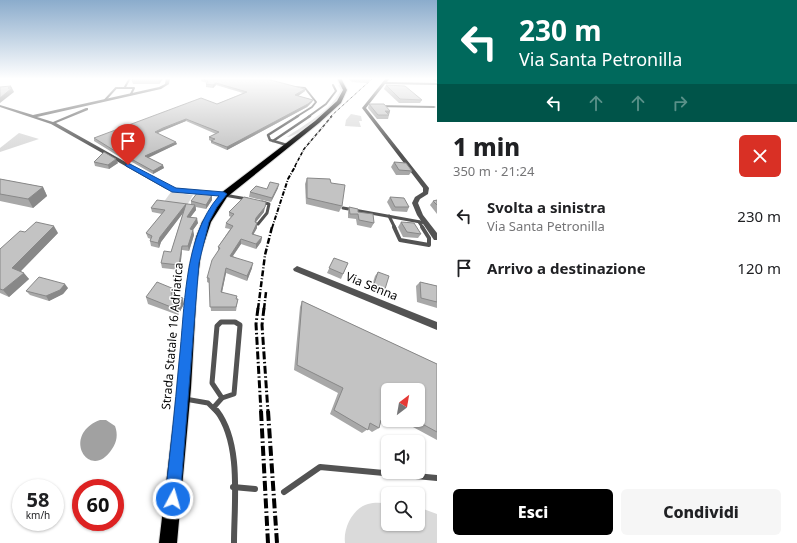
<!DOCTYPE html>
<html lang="it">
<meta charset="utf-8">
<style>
body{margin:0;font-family:"Noto Sans",sans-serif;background:#f6f6f6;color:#202124;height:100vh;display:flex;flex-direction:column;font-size:15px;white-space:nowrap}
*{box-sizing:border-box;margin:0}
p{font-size:13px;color:#757577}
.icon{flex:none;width:22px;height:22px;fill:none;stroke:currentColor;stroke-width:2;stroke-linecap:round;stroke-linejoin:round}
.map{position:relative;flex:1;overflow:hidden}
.details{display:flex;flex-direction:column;background:#fff;width:360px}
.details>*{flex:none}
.hud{background:#00695c;color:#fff;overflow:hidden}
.needle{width:26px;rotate:31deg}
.controls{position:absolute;left:381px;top:383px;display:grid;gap:8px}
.controls a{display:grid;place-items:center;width:44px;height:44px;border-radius:6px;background:#fff;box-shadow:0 1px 3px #0004;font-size:20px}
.speed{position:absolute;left:12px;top:479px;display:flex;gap:8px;font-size:20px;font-weight:700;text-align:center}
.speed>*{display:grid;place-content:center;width:52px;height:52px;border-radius:50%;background:#fff;box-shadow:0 1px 3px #0004;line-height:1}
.speed small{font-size:10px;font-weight:400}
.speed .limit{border:6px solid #d22;background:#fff;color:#111}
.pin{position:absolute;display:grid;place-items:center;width:34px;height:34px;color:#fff;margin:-41px -17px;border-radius:50% 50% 50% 0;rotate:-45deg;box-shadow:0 0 4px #0007}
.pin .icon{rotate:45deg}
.me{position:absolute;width:44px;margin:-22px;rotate:6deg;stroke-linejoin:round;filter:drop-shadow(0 0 3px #0008)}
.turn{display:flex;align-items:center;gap:14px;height:84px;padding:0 16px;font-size:18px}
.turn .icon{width:52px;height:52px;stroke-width:2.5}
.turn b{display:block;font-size:28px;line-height:34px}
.lanes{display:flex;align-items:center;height:38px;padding:0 16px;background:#0003;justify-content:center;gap:20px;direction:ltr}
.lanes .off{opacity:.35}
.round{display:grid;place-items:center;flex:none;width:42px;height:42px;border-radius:6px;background:#f6f6f6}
.overview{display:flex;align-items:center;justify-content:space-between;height:68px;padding:0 16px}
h1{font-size:24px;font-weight:800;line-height:30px}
.primary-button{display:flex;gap:8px;margin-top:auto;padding:8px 16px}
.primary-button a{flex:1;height:46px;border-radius:6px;background:#000;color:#fff;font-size:16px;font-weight:800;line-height:46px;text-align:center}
.primary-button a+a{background:#f6f6f6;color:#202124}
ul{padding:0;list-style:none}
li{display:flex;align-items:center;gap:12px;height:52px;padding:0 16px}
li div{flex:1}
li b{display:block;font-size:15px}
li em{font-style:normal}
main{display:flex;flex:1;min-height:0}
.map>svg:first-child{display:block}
.green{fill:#dadada}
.water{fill:#a1a1a1}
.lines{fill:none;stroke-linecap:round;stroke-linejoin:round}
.primary-casing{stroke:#dbdbdb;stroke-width:2}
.service-far5{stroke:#535353;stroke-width:2}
.service-far4{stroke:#535353;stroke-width:2.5}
.service-far3{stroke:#535353;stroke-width:3}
.service-far2{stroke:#535353;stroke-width:4}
.service-far1{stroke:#535353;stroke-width:5}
.service{stroke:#535353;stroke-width:6}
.minor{fill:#535353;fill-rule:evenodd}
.primary{fill:#000;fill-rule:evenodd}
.rail-far5{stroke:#000;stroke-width:1;stroke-dasharray:3 1 0.5 1;stroke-linecap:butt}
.rail-far4{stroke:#000;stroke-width:1.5;stroke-dasharray:3.5 1 0.5 1;stroke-linecap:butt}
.rail-far3{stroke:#000;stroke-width:2;stroke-dasharray:4.5 1.5 1 1.5;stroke-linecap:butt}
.rail-far2{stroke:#000;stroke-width:2.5;stroke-dasharray:6 2 1 2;stroke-linecap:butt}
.rail-far1{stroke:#000;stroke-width:3;stroke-dasharray:8 2.5 1.5 2.5;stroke-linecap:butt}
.rail{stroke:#000;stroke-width:4;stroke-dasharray:10 3 1.5 3;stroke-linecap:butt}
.wall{fill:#a8a8a8}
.shaded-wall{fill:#888}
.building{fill:#c3c3c3;stroke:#888}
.route{fill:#1a73e8;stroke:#114b97}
.labels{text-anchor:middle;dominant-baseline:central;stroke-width:3;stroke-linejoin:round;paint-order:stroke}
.street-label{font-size:12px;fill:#000;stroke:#fff}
</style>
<main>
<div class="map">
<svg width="437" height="543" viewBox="0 0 437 543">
<rect width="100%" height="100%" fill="#fff"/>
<g class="green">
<path d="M338,85H342C344,88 344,93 342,96C335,105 297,138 287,137C305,124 331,111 341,90Z"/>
<polygon points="351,114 361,116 362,121 359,121 361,127 345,126 346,120"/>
<polygon points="19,133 39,139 0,152 0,148"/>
<polygon points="171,192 193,195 186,207 163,203"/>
<path d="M388,503V524H418V507L437,514V543H345C343,528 353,508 368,504C374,502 382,503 388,503Z"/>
</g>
<path class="water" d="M100,420H106L115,426C118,434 117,442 112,449C90,483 60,435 100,420Z"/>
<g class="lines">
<g class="primary-casing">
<polygon id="primary" points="337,78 341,78 347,90 341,103 319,123 227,197 211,222 201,253 197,285 191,388 177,543 159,543 174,416 189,268 196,237 202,222 221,193 315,121 337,101 343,90"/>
</g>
<g class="service-far5">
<polyline points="125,87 130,78"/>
<polyline points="293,87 305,88 316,102 312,107 296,117"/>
<polyline points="105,100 116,88 134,88 131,94"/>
<polyline points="308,117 326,104 336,91 333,85"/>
</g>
<g class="service-far4">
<polyline points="273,141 310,116"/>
<polyline points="287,145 270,140 268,135 298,116"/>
</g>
<g class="service-far3">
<polyline points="224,195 247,199"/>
<polyline points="343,208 426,223"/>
<polyline points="389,216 395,228"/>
<polyline points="419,222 423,228"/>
<polyline points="258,224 267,213 269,204 262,202"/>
</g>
<polyline class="service-far2" points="394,227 400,240 429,245 429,238 422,227"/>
<g class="service-far1">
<polygon points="221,322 235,322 240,325 234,394 222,398 212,383 217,326"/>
<polyline points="185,399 208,403 217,412"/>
<polyline points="214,407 222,398"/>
</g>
<g class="service">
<path d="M217,411C242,444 234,503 234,543"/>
<polyline points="233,487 255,489"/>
<polyline points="284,492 320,467 437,478"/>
</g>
<g class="minor">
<polygon points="166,78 170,78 169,84 161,89 37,117 53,122 86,108 88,108 88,110 56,123 170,187 183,189 224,193 226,194 226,196 183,193 166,189 51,124 0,107 0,105 33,115 159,87 165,84"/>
<polygon points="386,78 390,78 387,82 437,83 437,85 385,84 366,108 429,188 428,194 420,199 418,203 423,215 437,233 437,240 434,240 417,215 412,203 415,197 423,192 423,188 362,108"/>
<polygon points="375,105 434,106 436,107 434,108 376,107"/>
<polygon points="297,266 437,322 437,330 294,271 293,269"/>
</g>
<use href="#primary" class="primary"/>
<polyline class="rail-far5" points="330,117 373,78"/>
<polyline class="rail-far4" points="295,166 304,149 332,116"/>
<polyline class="rail-far3" points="272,228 288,179 296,165"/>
<g class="rail-far2">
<polyline points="258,309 265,255 272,227"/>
<polyline points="264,309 266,292"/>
</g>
<g class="rail-far1">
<polyline points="258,308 256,324 261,412"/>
<polyline points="264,308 262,325 268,412"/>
</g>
<g class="rail">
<polyline points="261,411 268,543"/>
<polyline points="268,411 277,543"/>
</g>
</g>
<g class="wall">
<polygon points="133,78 164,78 159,84 133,84 132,81"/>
<polygon points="201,78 305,89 305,91 298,96 313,100 312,102 307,107 227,150 211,143 211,141 209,140 209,137 216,134 186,121 163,130 158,133 177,144 148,157 164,168 153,174 125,158 123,159 94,141 94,138 217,104 243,93 216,85 213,88 206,87 206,84 207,83 201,81"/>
<polygon points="348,78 371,78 368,83 352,82"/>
<polygon points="430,78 437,78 437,82"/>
<polygon points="386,85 422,100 420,103 399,103 384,89"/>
<polygon points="369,104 390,111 388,119 377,119 368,108"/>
<polygon points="94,162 118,163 109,169 95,166"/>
<polygon points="394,162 412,171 409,175 396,175 391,167"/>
<polygon points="307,178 342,206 339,212 306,204 305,184"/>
<polygon points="0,179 43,187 47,196 33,208 0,201"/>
<polygon points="278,188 271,202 249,197 250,192 267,189"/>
<polygon points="212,195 212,200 206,209 196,207 196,210 190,217 198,223 193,230 194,235 189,251 182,250 180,270 162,268 161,263 171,252 183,213 161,242 159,248 151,246 150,241 151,239 148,238 146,233 162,214 152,212 151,208 191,205 191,201"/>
<polygon points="390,197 409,207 407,212 392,211 387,202"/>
<polygon points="437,200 437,214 430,205 433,201"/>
<polygon points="349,207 358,212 374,223 371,228 357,225 356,219 348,218 348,212"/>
<polygon points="229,212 264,212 256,222 257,223 257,228 253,234 262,237 261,242 256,249 241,244 233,256 252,268 247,281 226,273 222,292 236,299 238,299 236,311 211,311 209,283 207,282 207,278 218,251 218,247 230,229 225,228 226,223 231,217 229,216"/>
<polygon points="401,222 421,234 418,238 403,237 398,227"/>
<polygon points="25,232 58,233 21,271 29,279 9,297 0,293 0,249"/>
<polygon points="334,258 348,263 341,279 327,273"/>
<polygon points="378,272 385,289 381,293 371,289 375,276"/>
<polygon points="420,282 437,286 437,308 417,302 416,286"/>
<polygon points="68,288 63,294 49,301 30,295 26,291"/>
<polygon points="174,289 176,295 184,304 178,315 148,304 146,297"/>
<polygon points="302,301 437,364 437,440 400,420 418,420 388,390 388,413 385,412 382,421 381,422 379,428 372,432 368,429 362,433 330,414 338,393 294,370 300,307"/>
</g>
<g class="shaded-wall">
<polygon points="161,78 164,78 159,84 159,81"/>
<polygon points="216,83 216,85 213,88 213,85"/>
<polygon points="11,86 14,92 0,103 0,98"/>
<polygon points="305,89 305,91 295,98 295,95"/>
<polygon points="313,100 312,102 307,107 227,150 227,147"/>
<polygon points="385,111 390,111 389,114"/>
<polygon points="186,119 186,121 155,134 155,132"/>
<polygon points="176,142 177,144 146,159 145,156"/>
<polygon points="124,155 125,158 123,159 123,156"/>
<polygon points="116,159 118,163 109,169 108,165"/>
<polygon points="163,165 164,168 153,174 153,171"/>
<polygon points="279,184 278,188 271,202 272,198"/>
<polygon points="43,187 47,196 33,208 28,199"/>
<polygon points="212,195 212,200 206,209 206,205"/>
<polygon points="266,202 264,212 255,223 256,218"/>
<polygon points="186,204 186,209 161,242 159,248 158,243 160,237"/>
<polygon points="195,205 196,210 187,222 187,217"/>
<polygon points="197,218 198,223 193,230 194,235 189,251 188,246 190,229"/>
<polygon points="257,223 257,228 251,239 252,234"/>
<polygon points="54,226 58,233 17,275 12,268"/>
<polygon points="262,237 261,242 256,249 256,244"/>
<polygon points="241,239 241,244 230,260 230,256"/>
<polygon points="182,246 182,250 180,270 179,265"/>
<polygon points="253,263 252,268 247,281 247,276"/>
<polygon points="226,268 226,273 221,297 221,292"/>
<polygon points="24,273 29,279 9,297 3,290"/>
<polygon points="65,284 68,288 63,294 49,301 46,296"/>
<polygon points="174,289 176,295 171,294"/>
<polygon points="183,298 184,304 178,315 176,309"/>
</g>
<g class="building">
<polygon points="133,78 161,78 159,81 132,81"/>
<polygon points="201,78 263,78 305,89 295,95 313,100 308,104 227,147 211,141 215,139 209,137 219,132 186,119 163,128 155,132 176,142 145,156 163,165 153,171 124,155 123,156 94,138 201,98 217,104 247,92 216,83 213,85 206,84 208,81"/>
<polygon points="352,78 369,78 369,79 353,79"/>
<polygon points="386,85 405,86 422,100 400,99"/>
<polygon points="11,86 8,88 12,88 0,98 0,87"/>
<polygon points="369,104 384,104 390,111 385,111 389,115 378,115"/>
<polygon points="104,152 116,159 108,165 94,162"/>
<polygon points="394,162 406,163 412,171 399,170"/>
<polygon points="307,178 330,179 331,183 345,185 342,206 307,198"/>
<polygon points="0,179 43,187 28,199 0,194"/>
<polygon points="270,182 279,184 272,198 250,192 256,186 267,189"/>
<polygon points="198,192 212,195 206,205 191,201"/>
<polygon points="244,197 266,202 265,207 256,218 255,222 257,223 252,234 262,237 256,244 241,239 230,256 253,263 247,276 226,268 221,292 237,296 236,299 238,299 236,307 210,307 209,278 207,278 212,260 220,248 218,247 233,226 226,223 234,214 229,212"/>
<polygon points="390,197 404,198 409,207 395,207"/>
<polygon points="157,200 195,205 187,217 197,218 190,229 193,230 188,246 182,246 179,265 161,263 164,251 171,252 186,204 160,237 158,243 150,241 152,236 146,233 165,210 151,208"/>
<polygon points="437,200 437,205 433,201"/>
<polygon points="349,207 358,209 358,212 373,214 374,223 359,220 358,214 350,214"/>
<polygon points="36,222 54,226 12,268 24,273 3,290 0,289 0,249 20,231 25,232"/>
<polygon points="401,222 414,223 421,234 407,232"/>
<polygon points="334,258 348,263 343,274 329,268"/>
<polygon points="378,272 389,276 385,289 374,284"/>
<polygon points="39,277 65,284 60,290 46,296 26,291"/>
<polygon points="157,282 174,289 171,294 183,298 176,309 146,297"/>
<polygon points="420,282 437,286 437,302 421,298"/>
<polygon points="302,301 437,364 437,432 415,420 418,420 418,390 388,390 388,405 387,405 382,421 381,420 379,428 370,423 368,430 334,410 343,388 297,365"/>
</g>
<linearGradient id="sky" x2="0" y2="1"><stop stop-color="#8baccc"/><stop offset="0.51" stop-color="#fff"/><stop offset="1" stop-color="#fff" stop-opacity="0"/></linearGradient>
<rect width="437" height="154" fill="url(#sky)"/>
<path class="route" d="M128,163L176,188L224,192L227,194L217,207L209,222L199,263L180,499L178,504L173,507L167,504L165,499C170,453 175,408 179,362C185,310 183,237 219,196L172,192L126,166L125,165Z"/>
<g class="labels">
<g class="street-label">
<text transform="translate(372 286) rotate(22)">Via Senna</text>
<text transform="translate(172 336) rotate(-85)">Strada Statale 16 Adriatica</text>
</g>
</g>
</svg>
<div class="controls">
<a><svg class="needle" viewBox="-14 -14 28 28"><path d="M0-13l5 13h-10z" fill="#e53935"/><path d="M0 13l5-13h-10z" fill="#757577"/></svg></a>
<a><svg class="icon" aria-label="sound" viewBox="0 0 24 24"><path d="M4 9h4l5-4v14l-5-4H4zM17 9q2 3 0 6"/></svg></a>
<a><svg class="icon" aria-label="search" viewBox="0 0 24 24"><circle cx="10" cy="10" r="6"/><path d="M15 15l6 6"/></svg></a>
</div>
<div class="speed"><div>58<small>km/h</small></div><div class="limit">60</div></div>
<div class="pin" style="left:128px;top:165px;background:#d93025"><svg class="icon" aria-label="arrive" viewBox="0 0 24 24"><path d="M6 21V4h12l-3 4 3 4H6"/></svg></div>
<svg class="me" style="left:173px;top:499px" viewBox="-20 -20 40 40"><circle r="17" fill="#1a73e8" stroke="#fff" stroke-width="3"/><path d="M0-11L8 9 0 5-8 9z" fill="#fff"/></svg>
</div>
<section class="details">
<div class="hud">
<div class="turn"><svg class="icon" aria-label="left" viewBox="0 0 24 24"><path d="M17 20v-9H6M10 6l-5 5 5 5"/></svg><div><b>230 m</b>Via Santa Petronilla</div></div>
<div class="lanes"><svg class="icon" aria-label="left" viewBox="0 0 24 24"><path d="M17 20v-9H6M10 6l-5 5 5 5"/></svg><svg class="icon off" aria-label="ahead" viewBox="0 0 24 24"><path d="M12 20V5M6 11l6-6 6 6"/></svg><svg class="icon off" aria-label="ahead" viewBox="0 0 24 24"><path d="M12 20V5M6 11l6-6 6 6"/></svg><svg class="icon off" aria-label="right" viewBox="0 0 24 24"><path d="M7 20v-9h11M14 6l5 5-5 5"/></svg></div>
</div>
<div class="overview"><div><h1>1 min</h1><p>350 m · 21:24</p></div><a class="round" style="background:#d93025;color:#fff"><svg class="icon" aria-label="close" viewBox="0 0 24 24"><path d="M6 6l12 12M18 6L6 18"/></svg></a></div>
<ul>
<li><svg class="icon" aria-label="left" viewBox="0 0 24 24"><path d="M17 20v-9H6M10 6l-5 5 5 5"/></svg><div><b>Svolta a sinistra</b><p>Via Santa Petronilla</p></div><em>230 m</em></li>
<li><svg class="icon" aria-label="arrive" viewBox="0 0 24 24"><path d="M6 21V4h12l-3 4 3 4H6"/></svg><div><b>Arrivo a destinazione</b></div><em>120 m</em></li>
</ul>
<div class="primary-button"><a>Esci</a><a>Condividi</a></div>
</section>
</main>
